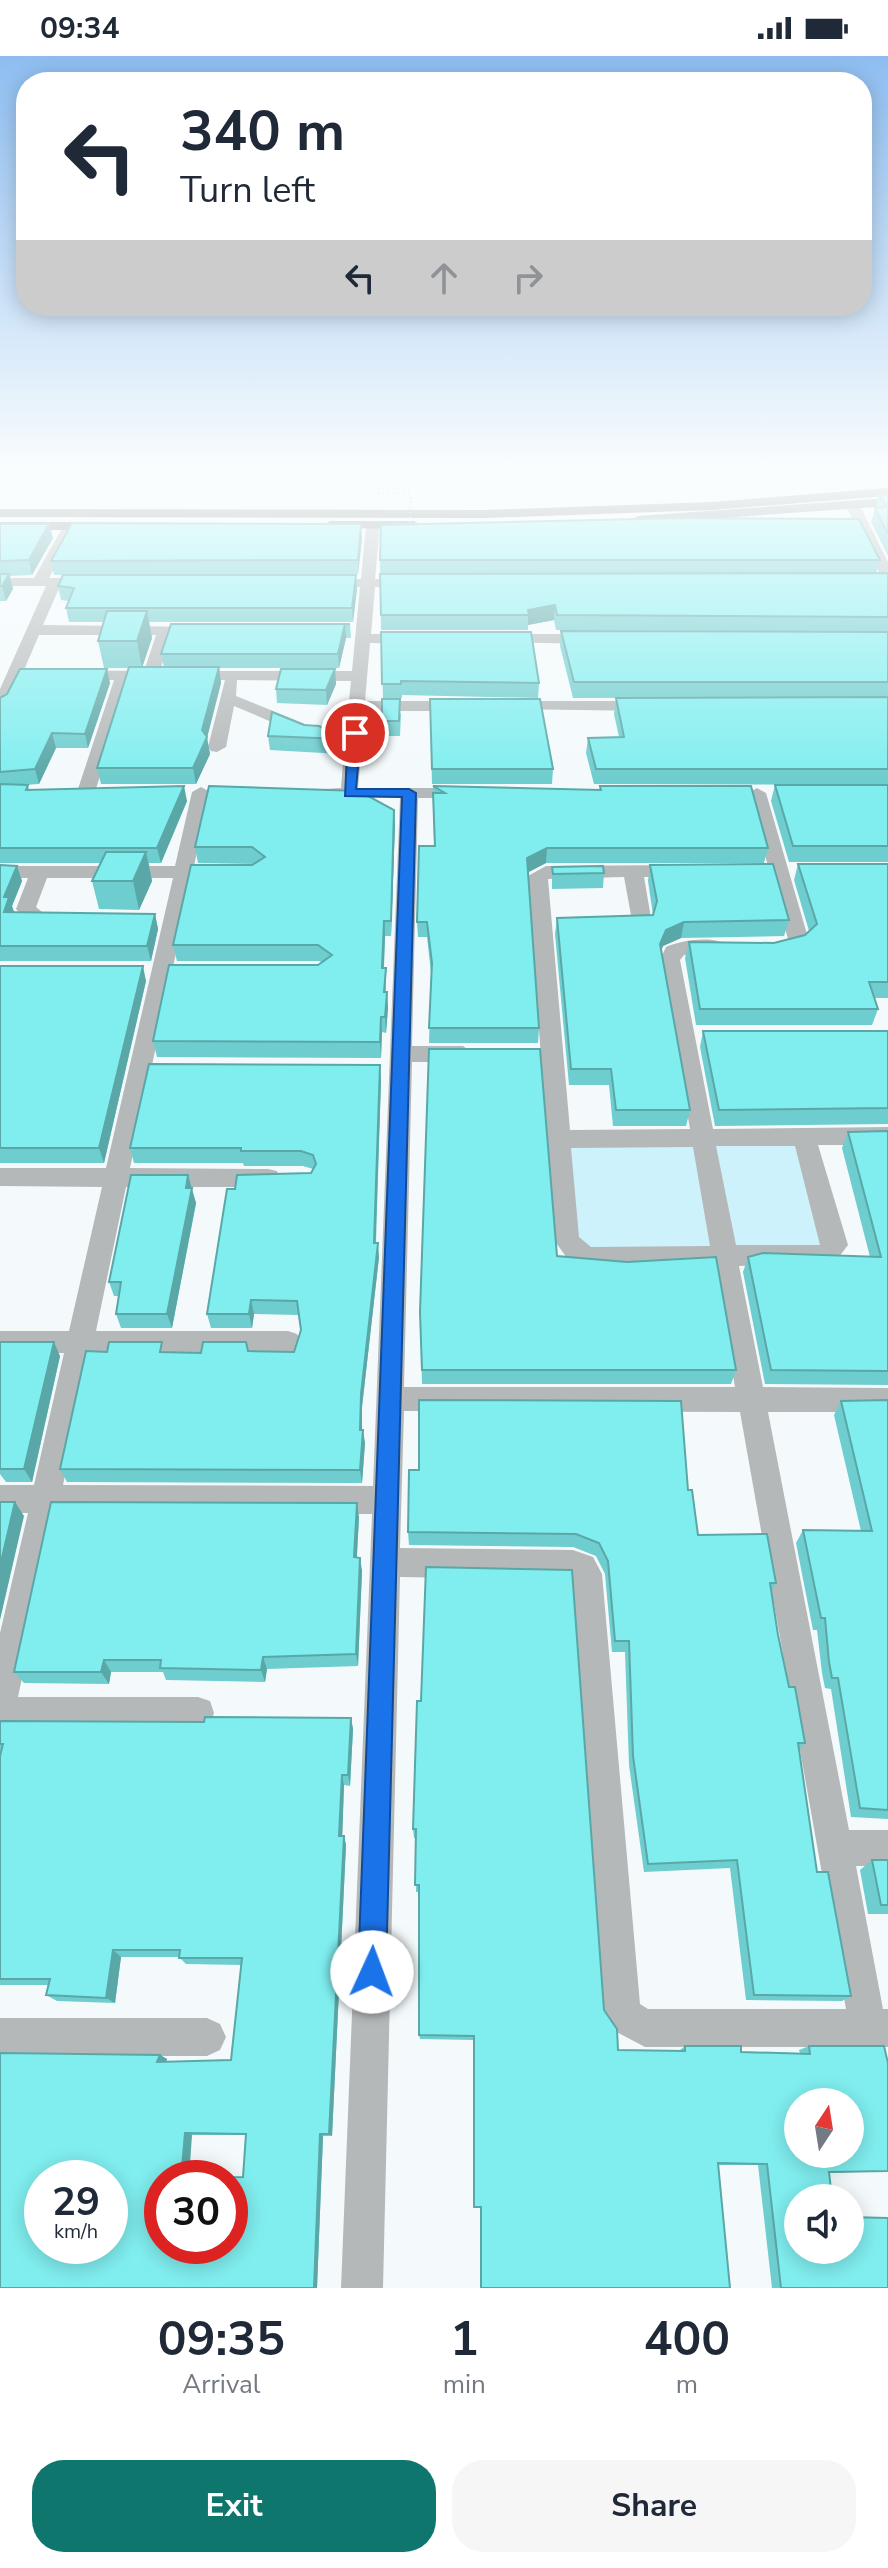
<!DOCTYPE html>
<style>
body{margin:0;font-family:"Nunito Sans",sans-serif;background:#f6f6f7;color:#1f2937;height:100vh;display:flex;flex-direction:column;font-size:30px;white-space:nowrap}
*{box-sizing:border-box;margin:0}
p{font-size:26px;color:#747a83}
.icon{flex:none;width:44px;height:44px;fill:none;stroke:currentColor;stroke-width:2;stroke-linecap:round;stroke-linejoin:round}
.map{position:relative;height:2232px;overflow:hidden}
.panel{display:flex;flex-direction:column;background:#fff;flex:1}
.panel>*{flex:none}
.banner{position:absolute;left:16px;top:16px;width:856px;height:244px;border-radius:32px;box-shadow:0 4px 20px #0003;background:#fff;color:#1f2937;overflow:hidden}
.needle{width:52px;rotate:12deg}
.fabs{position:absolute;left:784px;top:2032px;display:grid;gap:16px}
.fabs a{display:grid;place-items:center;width:80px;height:80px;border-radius:50%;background:#fff;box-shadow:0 4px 20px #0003;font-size:40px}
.speed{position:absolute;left:24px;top:2104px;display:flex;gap:16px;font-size:40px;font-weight:700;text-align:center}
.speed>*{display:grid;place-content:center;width:104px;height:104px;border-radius:50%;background:#fff;box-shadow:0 4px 20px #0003;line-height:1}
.speed small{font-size:20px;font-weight:400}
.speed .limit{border:12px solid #d22;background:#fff;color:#111}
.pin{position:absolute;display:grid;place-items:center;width:68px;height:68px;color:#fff;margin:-34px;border:4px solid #fff;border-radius:50%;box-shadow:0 2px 8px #0007}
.me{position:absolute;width:88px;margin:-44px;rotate:2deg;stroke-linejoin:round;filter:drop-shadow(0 0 6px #0008)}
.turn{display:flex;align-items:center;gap:28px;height:168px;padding:0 32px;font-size:36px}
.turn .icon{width:104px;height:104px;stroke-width:2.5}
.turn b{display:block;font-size:56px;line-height:68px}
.lanes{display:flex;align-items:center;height:76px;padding:0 32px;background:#0003;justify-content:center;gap:40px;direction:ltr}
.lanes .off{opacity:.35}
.eta{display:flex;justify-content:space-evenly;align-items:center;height:136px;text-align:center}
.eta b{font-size:48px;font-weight:700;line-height:56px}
.primary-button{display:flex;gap:16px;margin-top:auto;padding:16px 32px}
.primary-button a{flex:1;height:92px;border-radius:32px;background:#0f766e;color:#fff;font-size:32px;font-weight:700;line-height:92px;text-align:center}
.primary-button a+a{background:#f6f6f7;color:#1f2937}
.status{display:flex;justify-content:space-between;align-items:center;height:56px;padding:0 40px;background:#fff;direction:ltr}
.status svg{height:22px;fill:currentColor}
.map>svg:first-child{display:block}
.green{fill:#cef2fc}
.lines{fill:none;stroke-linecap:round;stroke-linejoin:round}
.path{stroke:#abafb1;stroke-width:3;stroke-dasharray:1 4;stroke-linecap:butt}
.minor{fill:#b5b8b9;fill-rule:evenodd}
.major{fill:#7e8184;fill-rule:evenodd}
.highway{fill:#6a6e71;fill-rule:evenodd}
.path-bridge{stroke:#abafb1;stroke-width:3;stroke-dasharray:1 4;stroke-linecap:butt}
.wall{fill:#6ecdce;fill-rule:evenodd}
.shaded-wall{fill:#5aa7a7}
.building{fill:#80eeef;stroke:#5aa7a7;stroke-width:2;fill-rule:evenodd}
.route{fill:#1a73e8;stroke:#114b97;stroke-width:2}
</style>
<div class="status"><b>09:34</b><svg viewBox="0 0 49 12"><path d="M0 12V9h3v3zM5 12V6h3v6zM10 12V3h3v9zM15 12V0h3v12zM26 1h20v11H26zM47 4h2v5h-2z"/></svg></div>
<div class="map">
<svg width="888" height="2232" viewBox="0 0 888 2232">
<rect width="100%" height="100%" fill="#f4fafc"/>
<polygon class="green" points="567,1086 813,1087 839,1193 577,1192"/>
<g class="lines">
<polyline class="path" points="378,437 411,437"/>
<g class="minor">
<polygon points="852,444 859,448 888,506 888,524 881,520 845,448"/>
<path d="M373,465L380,469L375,523H414L421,527L414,531H375L371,578H412L420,583L412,588L370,587L365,645H463L471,650L463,655H365L358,732H466L475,737L466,742H418L412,990H463L474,998L463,1006H412L404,1331H735L714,1210L589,1211L567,1202L554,1184L528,820L546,810L682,809L692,815L682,821H644L651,862L636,873H609L606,869L609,865L631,859L624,821L548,823L570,1074L690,1073L660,904L666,891C681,884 719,878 730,892L720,899H684L680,904L713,1073L888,1071V1089H818L848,1189L835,1206L739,1210L763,1331L888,1332V1356H768L849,1774H888V1810H856L883,1953H888V1991H645L609,1972L603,1959L572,1524L400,1521L383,2232H341L372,1458L57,1457L18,1641H198L210,1645L214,1657L210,1669L198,1673H0V1577L28,1457H0V1429H34L64,1297H0V1275H69L102,1131L0,1130V1112H106L173,822H47L36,851L42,856L63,858L66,862C52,877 27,867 16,853L28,822H0V810H175L192,736L201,731L210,736L194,810L208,816L205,820L192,822L130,1112L268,1113L277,1115L280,1122L277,1129L268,1131H126L96,1275H288L297,1278L301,1286L297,1294L288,1297H91L63,1429L373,1430L400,742L324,741V733L341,732L345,682L307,681L234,650L226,691L217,696L211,695L208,691L225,624H130L95,736L86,741L80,740L77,736L114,624H20L8,651L0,656V633L46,530H0V522H34L65,467H75L77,470L49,522H90L97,526L90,530H60L43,569L204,571V577L171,579L160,615H352L360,531H326L319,527L326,523H361L366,469ZM39,579H156L144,615L24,614ZM237,624L351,625L346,672H315L236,640ZM716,1090H795L820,1189H736ZM693,1091L710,1190L591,1191L579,1181L571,1092ZM404,1355L740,1356L846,1953H648L640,1948L602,1518L593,1501L573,1494L400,1492Z"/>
<polygon points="501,578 592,578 600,583 592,588 496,586 493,583"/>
<polygon points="511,645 647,645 655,650 647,655 505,653 505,647"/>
<path d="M757,732L766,737L809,885C800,898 774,907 763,893L766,888L788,883L748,737Z"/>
<polygon points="0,1962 207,1962 220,1968 226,1981 220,1994 207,2000 0,2000"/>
</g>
<g class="major">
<polygon points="888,442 888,450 638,468 631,464 638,460"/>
<polygon points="330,465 414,465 421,469 414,473 325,472 323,469"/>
<polygon points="0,466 102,466 109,470 102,474 0,474"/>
</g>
<polygon class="highway" points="888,432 888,440 712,454 484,462 0,461 0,453 484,454 712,446"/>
<polyline class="path-bridge" points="410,472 411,437"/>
</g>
<g class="wall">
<polygon points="888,439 888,500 871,466 879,440"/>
<polygon points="0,468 53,482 32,519 10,520 13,533 6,545 0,545"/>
<polygon points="362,482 358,518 54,519 51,505"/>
<polygon points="380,504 880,504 876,517 888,517 888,641 573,642 560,590 561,575 880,576 556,574 554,564 528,569 528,574 381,574"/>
<polygon points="58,530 357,533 353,566 149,566 152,582 142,611 164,611 161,598 350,568 351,582 346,582 339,612 219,612 221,627 207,681 210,698 196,728 101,728 97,712 129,612 104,612 98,585 104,566 69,566 66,552 69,545 61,544"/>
<polygon points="381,576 539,627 538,642 402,639 402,642 383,642"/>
<polygon points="335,613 336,628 327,649 277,647 276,633"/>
<polygon points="110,627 88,692 56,692 39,728 24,729 28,729 29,734 187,745 161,807 149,807 152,825 139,854 99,853 92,825 101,807 0,807 0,642"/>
<polygon points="888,641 888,729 594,728 586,697 588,682 619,681 614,658 616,642"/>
<polygon points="382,643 401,658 400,680 383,680"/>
<polygon points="430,643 553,713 552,728 432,728"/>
<polygon points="304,669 340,680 341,698 270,694 268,680"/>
<polygon points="775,729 888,729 888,806 789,806 771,745"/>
<polygon points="433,730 599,734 600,730 768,792 764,807 546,807 528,816 539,972 538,987 429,987 431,917 427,881 418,881 417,866 434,790"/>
<polygon points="395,769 391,880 385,880 384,912 386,912 386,936 387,936 388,952 386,977 382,976 381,1002 157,1001 153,985 322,907 320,905 177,905 173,889 255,808 198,807 195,791"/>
<polygon points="798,808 888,808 888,942 874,942 878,953 872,969 696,969 685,902 689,886 774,887 805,879 809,875 794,824"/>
<polygon points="0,809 17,810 22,825 12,850 14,856 155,858 158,873 151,905 0,905"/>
<polygon points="650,809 789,864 784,880 681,882 663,890 661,895 690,1054 686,1070 613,1070 609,1029 569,1029 555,878 557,862 653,859 648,825"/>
<polygon points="552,811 604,817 603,832 552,833"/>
<polygon points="0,910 146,925 104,1107 0,1107"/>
<polygon points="703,975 888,975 888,1068 715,1070 700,991"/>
<polygon points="381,1024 376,1187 379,1201 362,1351 362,1374 365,1387 362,1427 67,1426 60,1413 165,1296 201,1297 248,1295 294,1296 301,1274 299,1259 254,1258 252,1272 211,1272 207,1258 235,1133 311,1117 313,1113 303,1110 244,1110 243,1107 134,1107 130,1092"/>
<polygon points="888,1075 888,1329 765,1328 743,1216 748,1201 870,1201 842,1092 848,1076"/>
<polygon points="191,1132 196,1147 172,1272 121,1272 116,1258 119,1240 114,1240 109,1226"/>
<polygon points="420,1256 736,1314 731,1328 422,1328"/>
<polygon points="0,1286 60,1300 32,1426 6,1426 0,1418"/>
<polygon points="888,1344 888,1763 851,1761 831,1633 825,1632 822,1617 817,1574 813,1574 796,1487 803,1474 861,1475 834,1359 841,1345"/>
<polygon points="688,1434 698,1479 776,1527 771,1535 778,1579 789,1631 805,1687 799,1694 817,1816 851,1940 842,1945 746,1944 730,1812 644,1816 629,1709 625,1596 612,1596 605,1518 596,1500 573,1491 409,1489 408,1476"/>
<polygon points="359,1461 357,1501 362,1515 358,1610 267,1613 265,1626 166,1624 163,1616 111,1616 109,1628 24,1627 14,1616"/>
<polygon points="417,1645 604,1954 618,1994 679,1995 685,1990 741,1996 800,1997 799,1994 809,1990 888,2007 888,2115 829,2117 798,2142 888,2232 772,2232 758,2109 718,2109 730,2232 480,2232 480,2151 473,2151 473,1984 420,1983 419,1979 419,1836 416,1836 416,1782 414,1782 413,1773"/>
<path d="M351,1662L353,1673L350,1730L344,1729L342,1780H344L346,1789L332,2080H323L317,2232H0L160,1999L167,2003L166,2006L231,2004L241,1909L186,1908L179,1901H121L115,1947L57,1945L46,1939L48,1929H0V1665L204,1666ZM192,2079H246L243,2121L162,2190Z"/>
<polygon points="872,1804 888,1804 888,1858 868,1858 860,1814"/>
</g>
<g class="shaded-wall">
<polygon points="49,468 53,482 32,519 29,504"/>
<polygon points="361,468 362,482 358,518 358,504"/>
<polygon points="9,518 13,533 6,545 2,530"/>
<polygon points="356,519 357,533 353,566 352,552"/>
<polygon points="555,549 554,564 528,569 528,554"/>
<polygon points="147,555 152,582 142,612 137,585"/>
<polygon points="345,568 346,582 339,612 338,598"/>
<polygon points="219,611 221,627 207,682 210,698 196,728 193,712"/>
<polygon points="107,613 110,627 88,692 85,678"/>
<polygon points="335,613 336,628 327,649 326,634"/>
<polygon points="52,677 56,692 39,728 35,713"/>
<polygon points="184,730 187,745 161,807 157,792"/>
<polygon points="394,754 395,769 391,880 391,865"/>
<polygon points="547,792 546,807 527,817 527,802"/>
<polygon points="146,796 152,825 139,854 133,825"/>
<polygon points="17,810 22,825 12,850 14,856 4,856 4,841"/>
<polygon points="155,858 158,873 151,905 147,890"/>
<polygon points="384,865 385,880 383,928 382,912"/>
<polygon points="684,866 681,882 663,890 657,905 660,888 666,874"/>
<polygon points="143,910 146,925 104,1107 99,1092"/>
<polygon points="387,936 388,952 386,977 385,961"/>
<polygon points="381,961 382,976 381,1002 380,986"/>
<polygon points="380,1009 381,1024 375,1201 374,1187"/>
<polygon points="188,1119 196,1147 172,1272 167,1258"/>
<polygon points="378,1187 379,1201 362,1351 362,1387 360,1374 361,1338"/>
<polygon points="251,1244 254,1258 252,1272 249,1258"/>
<polygon points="54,1286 60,1300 32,1426 24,1413"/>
<polygon points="363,1374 365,1387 362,1427 360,1414"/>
<polygon points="15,1446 24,1460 0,1564 0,1510"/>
<polygon points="357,1447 359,1461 356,1514 354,1501"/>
<polygon points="360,1502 362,1515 358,1610 356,1598"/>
<polygon points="263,1601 267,1613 265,1626 261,1614"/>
<polygon points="104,1604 111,1616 109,1628 101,1616"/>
<polygon points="351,1662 353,1673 350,1730 348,1719"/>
<polygon points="342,1719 344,1729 342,1789 339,1780"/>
<polygon points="344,1780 346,1789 332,2080 329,2078"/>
<polygon points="113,1894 121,1901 115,1947 106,1942"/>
<polygon points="160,1999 167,2003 165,2010 157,2006"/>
<polygon points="185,2077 192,2079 189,2122 181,2122"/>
<polygon points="320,2078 323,2080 317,2232 314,2232"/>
</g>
<g class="building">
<polygon points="888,439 888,478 875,452 888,451 879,440"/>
<polygon points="683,462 859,463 880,504 380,504 381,469"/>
<polygon points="72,467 361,468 358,504 51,505"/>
<polygon points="0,468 49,468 29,504 0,505"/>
<polygon points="888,517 888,561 557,559 555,549 528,554 529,559 381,559 380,518"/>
<polygon points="0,518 9,518 2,530 0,530"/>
<polygon points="63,519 356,519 352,552 66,552 74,532 58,530"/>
<polygon points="107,555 147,555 137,585 98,585"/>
<polygon points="171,568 350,568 345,568 338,598 161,598"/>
<polygon points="561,575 888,576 888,626 574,626"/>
<polygon points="381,576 531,576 539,627 401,625 401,628 382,628"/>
<polygon points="129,611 219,611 202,674 207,681 193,712 97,712"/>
<polygon points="20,613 107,613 85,678 52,677 35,713 0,716 0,642 7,638"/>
<polygon points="281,613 335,613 326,634 276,633"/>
<polygon points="888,641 888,713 596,713 588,682 624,681 616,642"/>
<polygon points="382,643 400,643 399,665 382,665"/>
<polygon points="430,643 540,643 553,713 432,713"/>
<polygon points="272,656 304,669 319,670 340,680 340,683 268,680"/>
<polygon points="0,728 28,729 26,734 184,730 157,792 0,792"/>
<polygon points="775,729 888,729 888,790 793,790"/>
<polygon points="209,730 359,735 394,754 391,865 384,865 382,912 386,912 384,936 387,936 385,961 381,961 380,986 153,985 169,909 318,909 332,899 318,889 173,889 191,809 252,809 265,801 252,791 195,791"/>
<polygon points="433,730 601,734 600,730 751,730 768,792 547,792 527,802 539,972 429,972 432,907 427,866 417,866 419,790 435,790 433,737 445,737"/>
<polygon points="106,796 146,796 133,825 92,825"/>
<polygon points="773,808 789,864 684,866 666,874 660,888 690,1054 616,1054 611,1013 571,1013 557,862 653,859 657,845 650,809"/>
<polygon points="798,808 888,808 888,926 869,926 878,953 700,953 689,886 774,887 805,879 817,868"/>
<polygon points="0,809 17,810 4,841 9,841 4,856 155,858 147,890 0,890"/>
<polygon points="603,810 604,817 553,818 552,811"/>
<polygon points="0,910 143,910 99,1092 0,1092"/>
<polygon points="703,975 888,975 888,1052 719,1054"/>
<polygon points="429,993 540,993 557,1200 627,1206 716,1201 736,1314 422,1314 420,1256"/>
<polygon points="149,1008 380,1009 374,1187 378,1187 361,1338 360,1374 363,1374 360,1414 60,1413 86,1295 107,1296 109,1286 162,1286 160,1296 201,1297 203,1286 246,1286 248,1295 294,1296 301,1274 297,1245 251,1244 249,1258 207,1258 227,1133 235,1133 237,1119 311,1117 316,1108 313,1099 301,1095 241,1095 241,1092 130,1092"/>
<polygon points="888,1075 888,1315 771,1314 748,1201 763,1197 881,1201 848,1076"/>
<polygon points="131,1119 188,1119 186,1132 192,1132 167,1258 116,1258 121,1226 109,1226"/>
<polygon points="0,1286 54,1286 24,1413 0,1413"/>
<polygon points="419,1344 681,1345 688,1434 692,1434 698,1479 767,1478 776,1527 770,1527 778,1579 789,1631 795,1631 805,1687 798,1687 817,1816 828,1816 851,1940 754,1939 737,1804 648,1808 633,1700 629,1585 615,1585 608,1505 599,1487 576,1478 408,1476 409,1414 419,1414"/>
<polygon points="888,1344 888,1754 860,1752 838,1622 832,1622 829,1606 825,1562 821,1562 803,1474 872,1475 841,1345"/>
<polygon points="0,1446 15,1446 0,1510"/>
<polygon points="51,1446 357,1447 354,1501 360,1502 356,1598 263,1601 261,1614 160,1612 161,1604 104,1604 101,1616 14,1616"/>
<path d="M426,1511L572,1514L604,1954L617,1973L618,1994L685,1995V1990H741V1996L810,1998L809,1990H884L888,2007V2115L829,2116L832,2142H798V2194H850V2161L888,2162V2232H781L767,2108L718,2107L730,2232H481V2151H474V1980L419,1979V1829H415L416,1773H413L417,1645H421ZM798,2046H850V2098H798Z"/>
<path d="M205,1661L351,1662L348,1719H342L339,1780H344L329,2078H320L314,2232H0V1997L160,1999L157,2006L231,2004L242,1902H179L180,1894H113L106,1942L46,1939L50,1923H0V1700L3,1688H0V1665L204,1666ZM185,2077L246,2078L243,2121L199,2122H230V2190H162V2122H181ZM42,2122H110V2190H42Z"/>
<polygon points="872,1804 888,1804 888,1849 881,1849"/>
</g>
<linearGradient id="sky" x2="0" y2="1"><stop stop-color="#8dbdf0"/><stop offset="0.57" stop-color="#fafdfe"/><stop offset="1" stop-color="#fafdfe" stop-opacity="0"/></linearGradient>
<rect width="888" height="725" fill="url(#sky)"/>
<polygon class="route" points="355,673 361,677 356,733 409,733 416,737 386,1916 382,1926 372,1930 362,1926 358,1916 402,741 345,740 348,677"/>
</svg>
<div class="fabs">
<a><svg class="needle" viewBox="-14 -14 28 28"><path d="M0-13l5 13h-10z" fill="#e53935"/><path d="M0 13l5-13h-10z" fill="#747a83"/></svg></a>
<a><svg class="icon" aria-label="sound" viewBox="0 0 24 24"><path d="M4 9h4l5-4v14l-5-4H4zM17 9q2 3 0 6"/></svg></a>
</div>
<div class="speed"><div>29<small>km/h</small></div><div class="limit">30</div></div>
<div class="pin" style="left:355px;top:677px;background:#d93025"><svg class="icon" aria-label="arrive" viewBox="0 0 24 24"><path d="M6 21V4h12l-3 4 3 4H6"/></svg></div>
<svg class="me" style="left:372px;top:1916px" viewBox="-20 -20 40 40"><circle r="19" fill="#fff"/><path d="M0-13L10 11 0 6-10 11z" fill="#1a73e8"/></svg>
<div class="banner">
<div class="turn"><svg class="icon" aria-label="left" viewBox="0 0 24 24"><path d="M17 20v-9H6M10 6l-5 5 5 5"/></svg><div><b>340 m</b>Turn left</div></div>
<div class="lanes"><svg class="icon" aria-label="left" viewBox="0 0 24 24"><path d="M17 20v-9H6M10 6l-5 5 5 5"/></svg><svg class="icon off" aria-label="ahead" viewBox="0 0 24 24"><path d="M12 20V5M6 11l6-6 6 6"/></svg><svg class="icon off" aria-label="right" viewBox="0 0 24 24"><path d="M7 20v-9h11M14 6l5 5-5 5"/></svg></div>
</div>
</div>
<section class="panel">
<div class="eta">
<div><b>09:35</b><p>Arrival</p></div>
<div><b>1</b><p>min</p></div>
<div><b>400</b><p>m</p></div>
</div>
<div class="primary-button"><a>Exit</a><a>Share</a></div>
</section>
